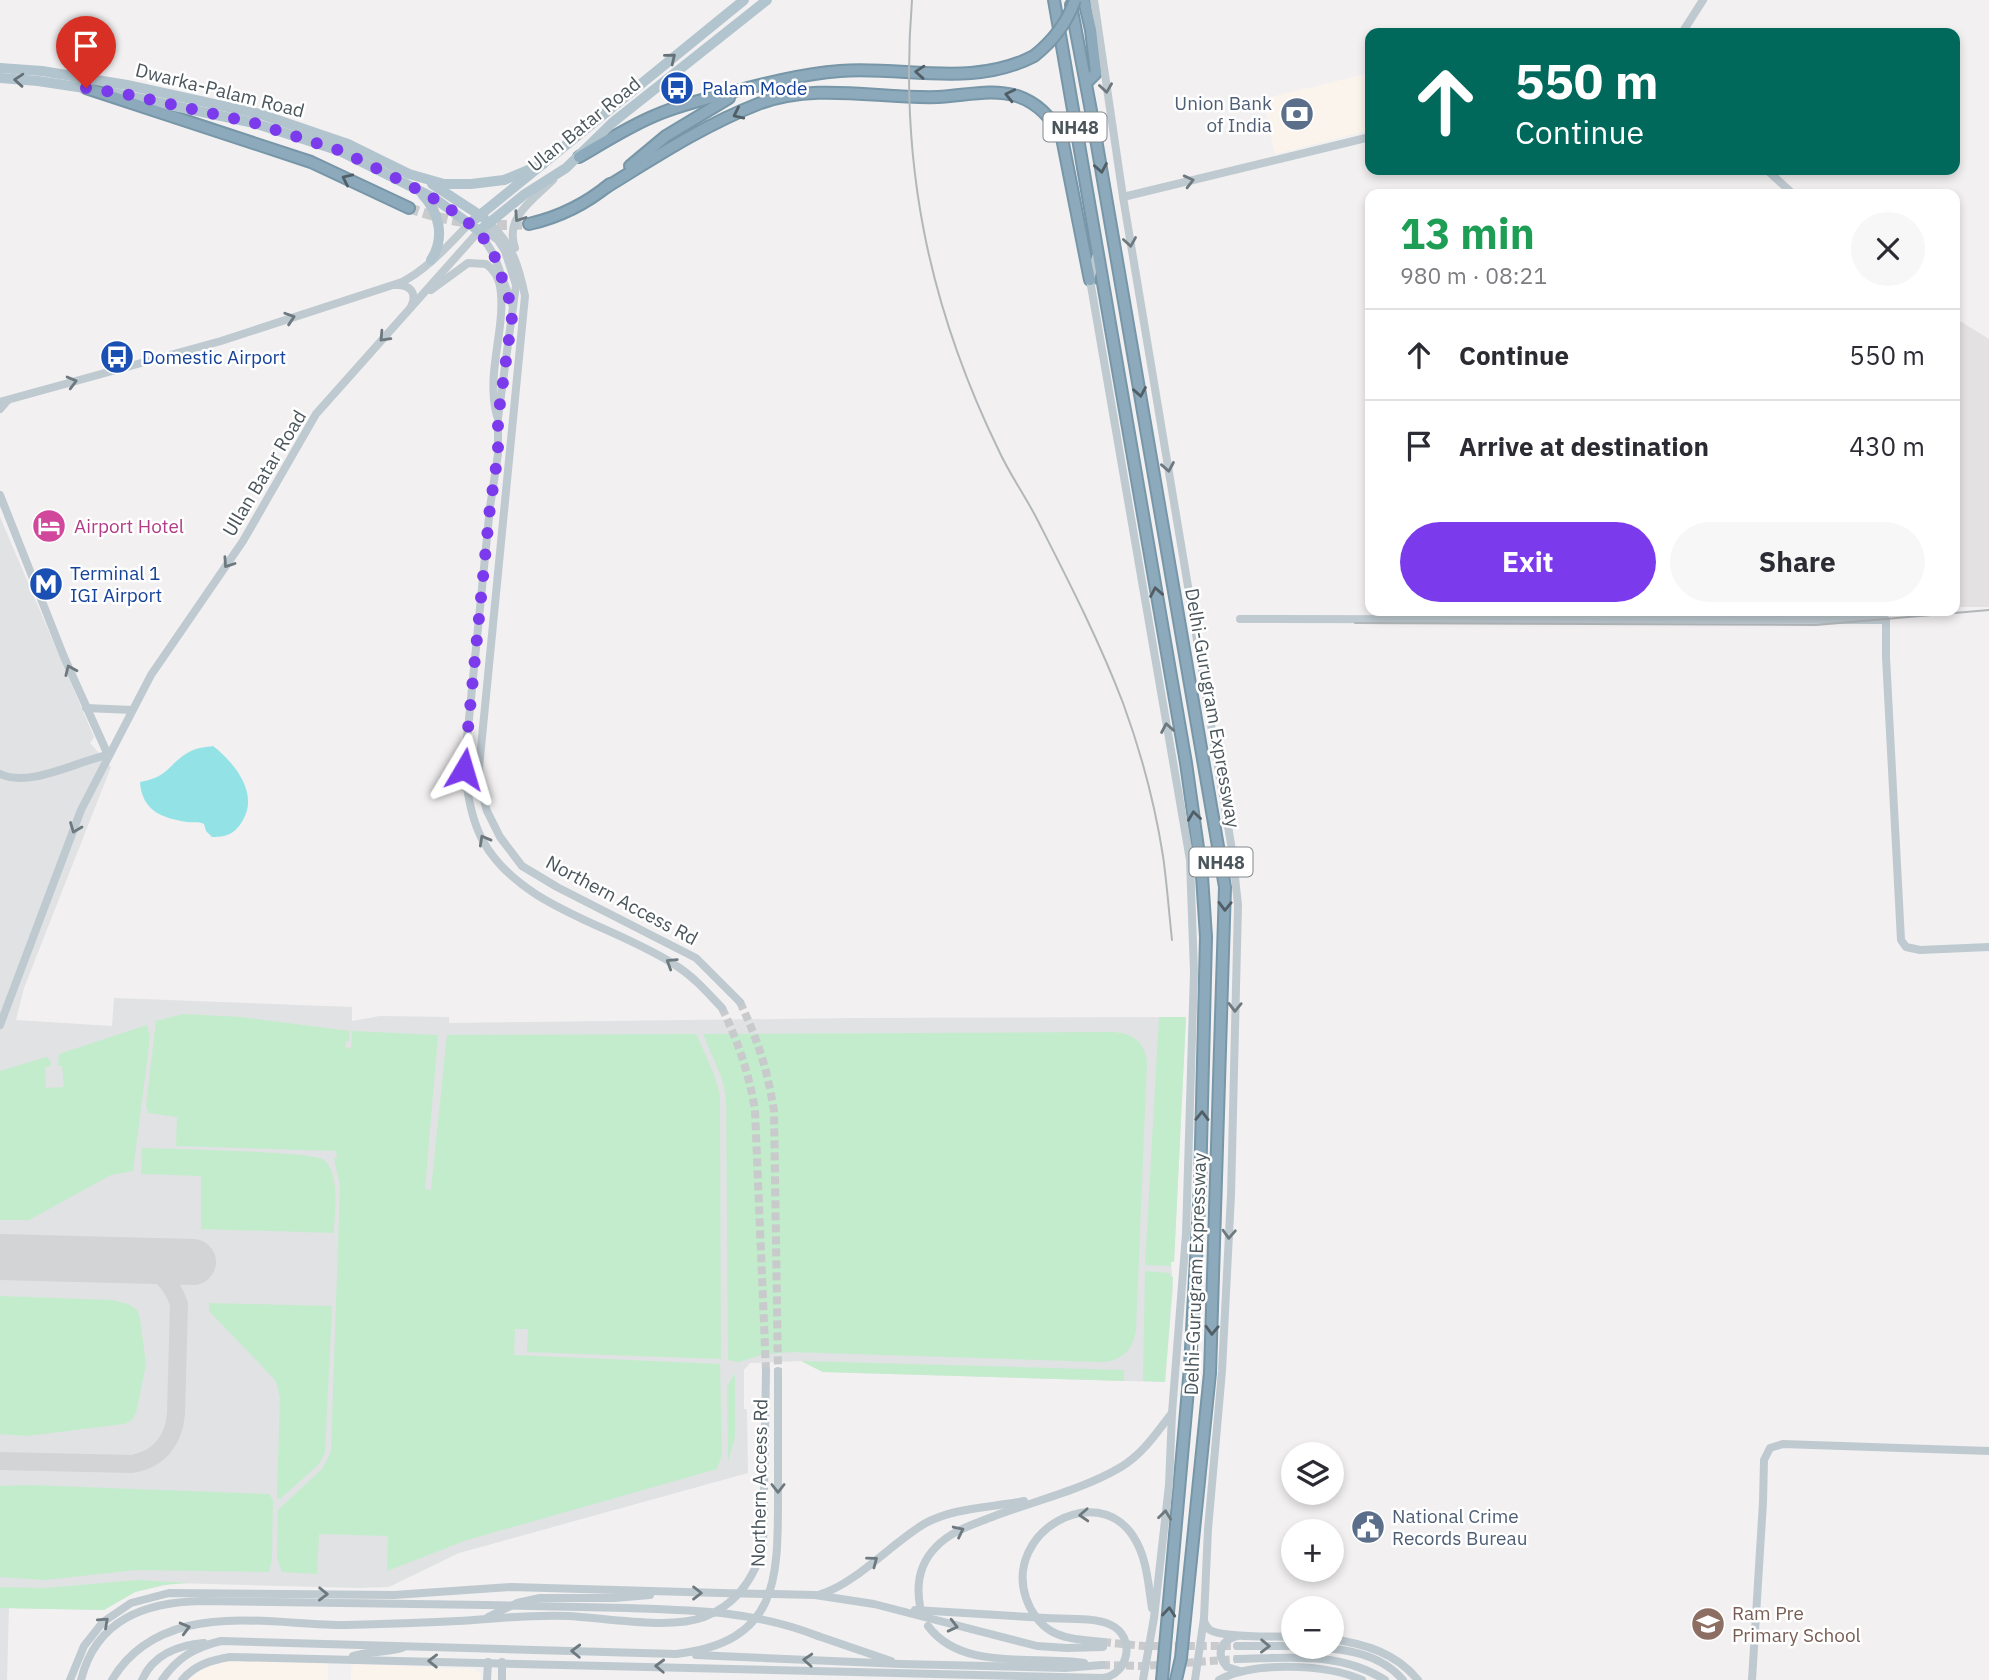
<!DOCTYPE html>
<meta charset="utf-8">
<style>
body{margin:0;font-family:"IBM Plex Sans",sans-serif;background:#f7f7f7;color:#2b2b33;height:100vh;display:flex;flex-direction:column;font-size:26px;white-space:nowrap}
*{box-sizing:border-box;margin:0}
p{font-size:23px;color:#7c7c81}
.icon{flex:none;width:38px;height:38px;fill:none;stroke:currentColor;stroke-width:2;stroke-linecap:round;stroke-linejoin:round}
.map{position:relative;flex:1;overflow:hidden}
.side{position:absolute;left:1365px;top:189px;width:595px;height:427px;display:flex;flex-direction:column;background:#fff;border-radius:14px;box-shadow:0 4px 10px #0003}
.side>*{flex:none}
.banner{position:absolute;left:1365px;top:28px;width:595px;height:147px;border-radius:14px;box-shadow:0 4px 10px #0003;background:#00695c;color:#fff;overflow:hidden}
.controls{position:absolute;left:1281px;top:1442px;display:grid;gap:14px}
.controls a{display:grid;place-items:center;width:63px;height:63px;border-radius:50%;background:#fff;box-shadow:0 4px 10px #0003;font-size:35px}
.pin{position:absolute;display:grid;place-items:center;width:60px;height:60px;color:#fff;margin:-72px -30px;border-radius:50% 50% 50% 0;rotate:-45deg;box-shadow:0 0 7px #0007}
.pin .icon{rotate:45deg}
.me{position:absolute;width:77px;margin:-38px;rotate:7deg;stroke-linejoin:round;filter:drop-shadow(0 0 5px #0008)}
.turn{display:flex;align-items:center;gap:24px;height:147px;padding:0 35px;font-size:32px}
.turn .icon{width:91px;height:91px;stroke-width:2.5}
.turn b{display:block;font-size:49px;line-height:60px}
.round{display:grid;place-items:center;flex:none;width:74px;height:74px;border-radius:37px;background:#f7f7f7}
.overview{display:flex;align-items:center;justify-content:space-between;height:119px;padding:0 35px}
h1{font-size:42px;font-weight:700;line-height:52px;color:#1e9e55}
.primary-button{display:flex;gap:14px;margin-top:auto;padding:14px 35px}
.primary-button a{flex:1;height:80px;border-radius:42px;background:#7c3aed;color:#fff;font-size:28px;font-weight:700;line-height:80px;text-align:center}
.primary-button a+a{background:#f7f7f7;color:#2b2b33}
ul{padding:0;list-style:none}
li{display:flex;align-items:center;gap:21px;height:91px;padding:0 35px;border-top:2px solid #e1e1e2}
li div{flex:1}
li b{display:block;font-size:26px}
li em{font-style:normal}
.map>svg:first-child{display:block}
.commercial{fill:#fbf4ec}
.education{fill:#e3e1e2}
.airport{fill:#e0e2e4}
.green{fill:#c3eccc}
.water{fill:#93e2e6}
.lines{fill:none;stroke-linecap:round;stroke-linejoin:round}
.taxiway{stroke:#d2d4d6;stroke-width:18}
.runway{stroke:#d2d4d6;stroke-width:46}
.secondary-tunnel{stroke:#c8cacc;stroke-width:8;stroke-dasharray:8 4;stroke-linecap:butt}
.highway-tunnel{stroke:#c8cacc;stroke-width:10;stroke-dasharray:10 5;stroke-linecap:butt}
.highway-casing{stroke:#7796a7;stroke-width:14}
.secondary{stroke:#becad0;stroke-width:8}
.primary{stroke:#b2c4cd;stroke-width:10}
.highway{stroke:#8caabb;stroke-width:10}
.rail{stroke:#b3b7ba;stroke-width:2}
.highway-bridge-casing{stroke:#7796a7;stroke-width:14;stroke-linecap:butt}
.secondary-bridge{stroke:#becad0;stroke-width:8}
.highway-bridge{stroke:#8caabb;stroke-width:10}
.oneway{stroke:#647278}
.oneway2{stroke:#515e66}
.oneway3{stroke:#6d797f}
.route{stroke:#7c3aed;stroke-width:12;stroke-dasharray:0 21.6}
.labels{text-anchor:middle;dominant-baseline:central;stroke-width:5;stroke-linejoin:round;paint-order:stroke}
.shield{fill:#fff;stroke:#80898d;stroke-width:2}
.shield-label{font-size:18px;font-weight:bold;fill:#4a565c}
.transit-label{font-size:19px;fill:#164399;stroke:#fff;text-anchor:start}
.street-label{font-size:19px;fill:#4a565c;stroke:#fff}
.service-label{font-size:19px;fill:#4e5e75;stroke:#fff;text-anchor:end}
.hotel-label{font-size:19px;fill:#b23c85;stroke:#fff;text-anchor:start}
.education-label{font-size:19px;fill:#785e54;stroke:#fff;text-anchor:start}
</style>
<div class="map">
<svg width="1989" height="1680" viewBox="0 0 1989 1680">
<rect width="100%" height="100%" fill="#f2f0f1"/>
<g class="commercial">
<polygon points="1370,73 1370,130 1275,154 1263,99"/>
<polygon points="224,1659 328,1659 328,1680 188,1680 201,1669"/>
<polygon points="355,1664 475,1669 481,1675 480,1680 351,1680 351,1666"/>
</g>
<polygon class="education" points="1955,318 1989,339 1989,607 1955,607"/>
<polygon class="airport" points="0,517 94,737 90,743 111,767 24,988 16,1020 112,1026 114,998 352,1007 352,1021 380,1016 449,1017 449,1023 855,1018 1186,1017 1174,1262 1171,1262 1173,1287 1165,1382 823,1372 801,1361 750,1363 744,1370 744,1409 747,1409 748,1473 459,1553 389,1587 358,1588 175,1583 135,1592 104,1610 9,1608 7,1680 0,1680"/>
<g class="green">
<polygon points="183,1014 241,1017 350,1031 349,1041 346,1041 345,1047 351,1049 352,1031 438,1035 425,1189 431,1190 447,1035 696,1034 714,1074 720,1095 721,1359 527,1352 528,1329 515,1329 514,1355 720,1364 722,1455 717,1469 467,1540 387,1571 388,1536 319,1534 317,1574 282,1572 277,1558 278,1510 323,1468 331,1451 340,1185 334,1158 337,1158 336,1151 176,1146 177,1117 148,1113 146,1105 156,1021"/>
<polygon points="1159,1017 1186,1017 1174,1262 1171,1262 1171,1266 1145,1265"/>
<polygon points="147,1025 150,1037 133,1171 111,1175 29,1220 0,1220 0,1071 46,1057 50,1060 51,1066 45,1067 46,1088 64,1087 62,1066 58,1066 59,1054"/>
<path d="M1112,1032C1132,1033 1144,1041 1147,1061L1136,1330C1133,1350 1122,1361 1101,1362L791,1352L761,1355L739,1362L728,1360L726,1097L722,1079L703,1034Z"/>
<path d="M142,1148C167,1149 313,1151 324,1160C341,1175 334,1213 334,1233L201,1229V1176L141,1174Z"/>
<polygon points="1145,1271 1170,1273 1170,1276 1173,1277 1165,1382 1143,1381"/>
<polygon points="0,1296 112,1300 128,1304 137,1310 140,1318 146,1364 136,1413 131,1421 124,1424 27,1436 0,1434"/>
<polygon points="209,1303 332,1306 325,1453 319,1464 280,1499 277,1498 277,1494 280,1398 276,1381 209,1311"/>
<polygon points="801,1361 1124,1370 1124,1381 823,1372"/>
<polygon points="735,1374 735,1437 728,1462 727,1386"/>
<polygon points="28,1485 269,1494 273,1500 272,1558 269,1572 136,1570 45,1580 0,1577 0,1486"/>
<polygon points="138,1580 189,1583 163,1585 135,1592 104,1610 0,1608 0,1587 44,1588"/>
</g>
<path class="water" d="M213,746C234,762 259,793 243,820C235,834 227,837 212,837L206,831L204,824C197,821 194,823 187,822C162,818 142,811 140,782C170,777 168,763 191,751C197,748 206,747 213,746Z"/>
<g class="lines">
<path class="taxiway" d="M0,1461L132,1464C160,1459 174,1440 176,1413L179,1304C171,1280 157,1270 134,1261"/>
<polyline class="runway" points="0,1257 193,1262"/>
<g class="secondary-tunnel">
<path d="M740,1002C758,1041 767,1068 774,1111L778,1371"/>
<path d="M722,1008C738,1042 749,1073 755,1110L766,1371"/>
<polyline points="1103,1642 1144,1646 1237,1646"/>
<polyline points="1102,1665 1143,1666 1237,1659"/>
</g>
<path class="highway-tunnel" d="M409,208C451,223 484,227 529,224"/>
<g class="highway-casing">
<g id="highway">
<polyline points="1054,0 1186,763 1202,876 1206,937 1200,1187 1190,1367 1162,1680"/>
<polyline points="1084,0 1091,30 1096,73 1086,83"/>
<polyline points="1071,5 1092,116 1225,887 1210,1373 1181,1658 1176,1680"/>
<polyline points="86,88 311,162 409,208"/>
<path d="M579,157C603,143 628,127 654,116C677,106 701,100 725,94C763,84 801,74 840,71C905,66 973,88 1034,56"/>
<polyline points="630,166 666,136 729,98"/>
<path d="M605,188C654,158 704,125 758,104C817,82 877,99 938,97C964,96 991,88 1017,96C1038,103 1052,118 1062,138L1090,280"/>
<path d="M529,224C560,217 586,204 610,184"/>
</g>
</g>
<g class="secondary">
<polyline points="1094,0 1123,197 1232,850 1238,905 1231,1195 1222,1371 1208,1529 1204,1618 1195,1680"/>
<polyline points="1682,33 1703,0"/>
<polyline points="1767,170 1793,194"/>
<polyline points="1123,197 1370,137"/>
<path d="M489,223C512,243 519,267 525,296L479,768L481,790L487,811L500,837L522,866L557,887L696,958L740,1002"/>
<path d="M479,231L488,233L498,240L505,251L516,285L498,418V454L490,507L464,769C468,794 471,819 483,841C520,908 614,925 675,965C693,976 707,992 722,1008"/>
<polyline points="479,231 494,255 513,307"/>
<path d="M515,248C504,217 534,199 553,180"/>
<polyline points="1096,257 1090,280 1190,860 1194,972 1186,1234 1172,1413 1169,1485 1154,1618 1143,1680"/>
<path d="M395,285C410,284 418,293 411,307"/>
<path d="M431,290L468,263L486,264C493,269 498,276 500,286C507,327 485,373 497,416"/>
<path d="M0,402L221,341L402,282C428,269 449,244 469,224"/>
<polyline points="0,409 7,401"/>
<polyline points="0,495 64,657 108,755"/>
<polyline points="1240,619 1886,620 1886,657 1901,940 1906,947 1920,950 1989,947"/>
<polyline points="86,708 132,710"/>
<path d="M0,774C30,788 77,761 108,755"/>
<polyline points="0,1025 81,810 151,675 243,541 316,414 479,231"/>
<path d="M821,1594C855,1584 892,1543 924,1524C954,1507 991,1508 1024,1501"/>
<polyline points="815,1595 874,1604 1037,1646 1067,1648 1103,1647"/>
<path d="M920,1606C916,1584 919,1564 936,1547C951,1531 972,1525 992,1517C1034,1501 1082,1490 1121,1467C1143,1454 1157,1432 1172,1413"/>
<polyline points="915,1610 1030,1617"/>
<polyline points="488,1617 517,1603 540,1598 614,1598 650,1595"/>
<path d="M1204,1621C1206,1625 1206,1627 1210,1630C1222,1638 1277,1636 1293,1637"/>
<path d="M928,1626C962,1672 1034,1655 1084,1663"/>
<polyline points="818,1636 891,1661"/>
<path d="M1237,1636C1221,1640 1215,1654 1227,1667L1240,1671"/>
<path d="M1332,1639C1365,1644 1396,1653 1418,1680"/>
<path d="M1103,1642C1087,1640 1066,1640 1051,1631C1039,1624 1030,1610 1026,1598C1004,1532 1096,1480 1133,1536C1147,1557 1148,1583 1152,1608"/>
<polyline points="1237,1646 1293,1646"/>
<path d="M1314,1647C1346,1649 1381,1654 1403,1680"/>
<polyline points="696,1655 901,1664 1065,1668 1102,1665"/>
<path d="M353,1656C370,1651 386,1653 402,1648"/>
<path d="M1237,1659C1289,1658 1339,1651 1385,1680"/>
<polyline points="70,1680 84,1646 103,1622 131,1603 169,1593 394,1595 511,1587 721,1593"/>
<path d="M81,1680C96,1619 146,1602 202,1601L486,1605"/>
<path d="M112,1680C129,1651 156,1634 188,1626C238,1614 294,1625 346,1625C383,1624 420,1623 457,1621C494,1619 531,1614 568,1616C606,1618 670,1630 704,1617C736,1605 754,1578 763,1547L766,1371"/>
<path d="M142,1680C153,1655 178,1645 204,1643"/>
<path d="M162,1680C177,1658 195,1647 221,1641L676,1654C779,1642 778,1580 778,1494C778,1453 778,1412 778,1371"/>
<path d="M182,1680C195,1665 211,1660 230,1657L1103,1678C1129,1674 1136,1637 1111,1625C1096,1617 1063,1619 1045,1618"/>
<polyline points="487,1680 488,1662"/>
<polyline points="502,1680 502,1662"/>
<path d="M1219,1680C1253,1661 1327,1664 1362,1680"/>
<polyline points="1752,1680 1763,1502 1764,1460 1770,1448 1783,1444 1989,1451"/>
</g>
<g class="primary">
<polyline points="0,68 42,71 127,85 260,114 348,144 409,174 444,184 471,184 504,180 543,164"/>
<polyline points="0,78 38,81 91,89"/>
<polyline points="109,92 254,123 340,151 434,198 479,231 525,194 566,168 612,123 767,0"/>
<polyline points="432,184 484,218"/>
<path d="M422,194C440,213 445,238 431,260"/>
<polyline points="469,224 744,0"/>
</g>
<use href="#highway" class="highway"/>
<g class="rail">
<path d="M912,0C899,162 928,305 999,451C1010,475 1026,497 1038,521C1068,580 1099,640 1123,703C1141,752 1155,805 1163,856C1167,884 1169,913 1172,940"/>
<polyline points="1355,623 1816,625 1989,610"/>
</g>
<g class="highway-bridge-casing">
<path id="highway-bridge" d="M1034,56C1053,41 1067,23 1075,0"/>
</g>
<g class="secondary-bridge">
<polyline points="721,1593 815,1595"/>
<path d="M486,1605C533,1606 580,1607 627,1608C695,1610 754,1611 818,1636"/>
<polyline points="1030,1617 1045,1618"/>
</g>
<use href="#highway-bridge" class="highway-bridge"/>
</g>
<defs><path id="oneway-chevron" d="M-2-3.5L2.5 0L-2 3.5" fill="none" stroke-width="1.6" stroke-linecap="round" stroke-linejoin="round" transform="scale(1.75)"/></defs>
<g class="oneway">
<use href="#oneway-chevron" transform="translate(671 58) rotate(-39)"/>
<use href="#oneway-chevron" transform="translate(19 80) rotate(-176)"/>
</g>
<g class="oneway2">
<use href="#oneway-chevron" transform="translate(920 72) rotate(-176)"/>
<use href="#oneway-chevron" transform="translate(1010 95) rotate(-167)"/>
<use href="#oneway-chevron" transform="translate(738 114) rotate(155)"/>
<use href="#oneway-chevron" transform="translate(1101 168) rotate(80)"/>
<use href="#oneway-chevron" transform="translate(347 179) rotate(-155)"/>
<use href="#oneway-chevron" transform="translate(1140 392) rotate(80)"/>
<use href="#oneway-chevron" transform="translate(1156 592) rotate(-100)"/>
<use href="#oneway-chevron" transform="translate(1194 816) rotate(-98)"/>
<use href="#oneway-chevron" transform="translate(1225 906) rotate(91)"/>
<use href="#oneway-chevron" transform="translate(1202 1116) rotate(-89)"/>
<use href="#oneway-chevron" transform="translate(1212 1330) rotate(92)"/>
<use href="#oneway-chevron" transform="translate(1169 1612) rotate(-85)"/>
</g>
<g class="oneway3">
<use href="#oneway-chevron" transform="translate(1106 88) rotate(82)"/>
<use href="#oneway-chevron" transform="translate(1189 181) rotate(-14)"/>
<use href="#oneway-chevron" transform="translate(519 217) rotate(124)"/>
<use href="#oneway-chevron" transform="translate(1130 242) rotate(81)"/>
<use href="#oneway-chevron" transform="translate(290 318) rotate(-18)"/>
<use href="#oneway-chevron" transform="translate(384 337) rotate(133)"/>
<use href="#oneway-chevron" transform="translate(72 382) rotate(-15)"/>
<use href="#oneway-chevron" transform="translate(1168 467) rotate(80)"/>
<use href="#oneway-chevron" transform="translate(228 563) rotate(124)"/>
<use href="#oneway-chevron" transform="translate(70 670) rotate(-114)"/>
<use href="#oneway-chevron" transform="translate(1167 728) rotate(-100)"/>
<use href="#oneway-chevron" transform="translate(75 828) rotate(111)"/>
<use href="#oneway-chevron" transform="translate(484 840) rotate(-119)"/>
<use href="#oneway-chevron" transform="translate(671 963) rotate(-148)"/>
<use href="#oneway-chevron" transform="translate(1235 1007) rotate(91)"/>
<use href="#oneway-chevron" transform="translate(1229 1234) rotate(93)"/>
<use href="#oneway-chevron" transform="translate(778 1488) rotate(90)"/>
<use href="#oneway-chevron" transform="translate(1084 1515) rotate(177)"/>
<use href="#oneway-chevron" transform="translate(1165 1515) rotate(-83)"/>
<use href="#oneway-chevron" transform="translate(959 1531) rotate(-26)"/>
<use href="#oneway-chevron" transform="translate(873 1561) rotate(-37)"/>
<use href="#oneway-chevron" transform="translate(697 1593)"/>
<use href="#oneway-chevron" transform="translate(323 1594) rotate(1)"/>
<use href="#oneway-chevron" transform="translate(104 1622) rotate(-42)"/>
<use href="#oneway-chevron" transform="translate(953 1626) rotate(14)"/>
<use href="#oneway-chevron" transform="translate(185 1628) rotate(-15)"/>
<use href="#oneway-chevron" transform="translate(1265 1646) rotate(1)"/>
<use href="#oneway-chevron" transform="translate(576 1651) rotate(-178)"/>
<use href="#oneway-chevron" transform="translate(808 1660) rotate(-177)"/>
<use href="#oneway-chevron" transform="translate(433 1661) rotate(-179)"/>
<use href="#oneway-chevron" transform="translate(660 1666) rotate(-178)"/>
</g>
<g class="lines">
<polyline class="route" points="86,88 125,94 254,123 341,151 404,182 445,205 479,231 494,255 513,310 498,418 498,454 490,507 464,769"/>
</g>
<defs>
<g id="bus-disc" transform="scale(1.75)"><circle r="9.5" fill="#1a4fb4" stroke="#fff"/><path d="M-5-6H5V4H4V6H2V4H-2V6H-4V4H-5ZM-3.5-4V0h7V-4ZM-3.5 1.2v1.5H-2V1.2ZM2 1.2v1.5H3.5V1.2Z" fill="#fff"/></g>
<g id="bank-disc" transform="scale(1.75)"><circle r="9.5" fill="#5c6f8a" stroke="#fff"/><path d="M-6-4H6V4H-6ZM0-2.3a2.3 2.3 0 1 0 0 4.6a2.3 2.3 0 1 0 0-4.6Z" fill="#fff"/></g>
<g id="hotel-disc" transform="scale(1.75)"><circle r="9.5" fill="#d1479c" stroke="#fff"/><path d="M-6-4.5h1.5V1H6V5H4.5V3h-9V5H-6ZM-4 0a1.8 1.8 0 1 1 3.6 0ZM.5 0V-2.5h3Q6-2.5 6 0Z" fill="#fff"/></g>
<g id="metro-disc" transform="scale(1.75)"><circle r="9.5" fill="#1a4fb4" stroke="#fff"/><path d="M-5.5 5V-5H-3L0 0L3-5H5.5V5H3V-.5L0 4L-3-.5V5Z" fill="#fff"/></g>
<g id="civic-disc" transform="scale(1.75)"><circle r="9.5" fill="#5c6f8a" stroke="#fff"/><path d="M-.6-6.5H3V-4.5H.6V-3L4-1V1h2V6H-6V1h2V-1L-.6-3ZM-1.2 2.5V6h2.4V2.5Z" fill="#fff"/></g>
<g id="school-disc" transform="scale(1.75)"><circle r="9.5" fill="#8d6e63" stroke="#fff"/><path d="M0-5L7-2L0 1L-7-2ZM-4 1L0 2.5L4 1V4Q0 6-4 4Z" fill="#fff"/></g>
</defs>
<g fill-rule="evenodd">
<use href="#bus-disc" x="677" y="88"/>
<use href="#bank-disc" x="1297" y="114"/>
<use href="#bus-disc" x="117" y="357"/>
<use href="#hotel-disc" x="49" y="526"/>
<use href="#metro-disc" x="46" y="584"/>
<use href="#civic-disc" x="1368" y="1527"/>
<use href="#school-disc" x="1708" y="1624"/>
</g>
<g class="labels">
<g class="shield">
<rect x="1043.5" y="112.5" width="63" height="29" rx="5"/>
<rect x="1189.5" y="847.5" width="63" height="29" rx="5"/>
</g>
<g class="shield-label">
<text x="1075" y="127">NH48</text>
<text x="1221" y="862">NH48</text>
</g>
<g class="transit-label">
<text x="702" y="88">Palam Mode</text>
<text x="142" y="357">Domestic Airport</text>
<text x="70" y="573">Terminal 1<tspan x="70" dy="22">IGI Airport</tspan></text>
</g>
<g class="street-label">
<text transform="translate(220 90) rotate(14)">Dwarka-Palam Road</text>
<text transform="translate(584 124) rotate(-39)">Ulan Batar Road</text>
<text transform="translate(264 473) rotate(-59)">Ullan Batar Road</text>
<text transform="translate(1213 708) rotate(80)">Delhi-Gurugram Expressway</text>
<text transform="translate(622 900) rotate(28)">Northern Access Rd</text>
<text transform="translate(1195 1274) rotate(-88)">Delhi-Gurugram Expressway</text>
<text transform="translate(759 1483) rotate(-89)">Northern Access Rd</text>
</g>
<g class="service-label">
<text x="1272" y="103">Union Bank<tspan x="1272" dy="22">of India</tspan></text>
<text x="1392" y="1516" text-anchor="start">National Crime<tspan x="1392" dy="22">Records Bureau</tspan></text>
</g>
<g class="hotel-label">
<text x="74" y="526">Airport Hotel</text>
</g>
<g class="education-label">
<text x="1732" y="1613">Ram Pre<tspan x="1732" dy="22">Primary School</tspan></text>
</g>
</g>
</svg>
<div class="controls">
<a><svg class="icon" aria-label="layers" viewBox="0 0 24 24"><path d="M12 4l9 5-9 5-9-5zM3 14l9 5 9-5"/></svg></a>
<a>+</a>
<a>−</a>
</div>
<div class="pin" style="left:86px;top:88px;background:#d93025"><svg class="icon" aria-label="arrive" viewBox="0 0 24 24"><path d="M6 21V4h12l-3 4 3 4H6"/></svg></div>
<svg class="me" style="left:464px;top:769px" viewBox="-20 -20 40 40"><path d="M0-17L14 15 0 8-14 15z" fill="#7c3aed" stroke="#fff" stroke-width="4"/></svg>
<div class="banner">
<div class="turn"><svg class="icon" aria-label="ahead" viewBox="0 0 24 24"><path d="M12 20V5M6 11l6-6 6 6"/></svg><div><b>550 m</b>Continue</div></div>
</div>
<section class="side">
<div class="overview"><div><h1>13 min</h1><p>980 m · 08:21</p></div><a class="round"><svg class="icon" aria-label="close" viewBox="0 0 24 24"><path d="M6 6l12 12M18 6L6 18"/></svg></a></div>
<ul>
<li><svg class="icon" aria-label="ahead" viewBox="0 0 24 24"><path d="M12 20V5M6 11l6-6 6 6"/></svg><div><b>Continue</b></div><em>550 m</em></li>
<li><svg class="icon" aria-label="arrive" viewBox="0 0 24 24"><path d="M6 21V4h12l-3 4 3 4H6"/></svg><div><b>Arrive at destination</b></div><em>430 m</em></li>
</ul>
<div class="primary-button"><a>Exit</a><a>Share</a></div>
</section>
</div>
